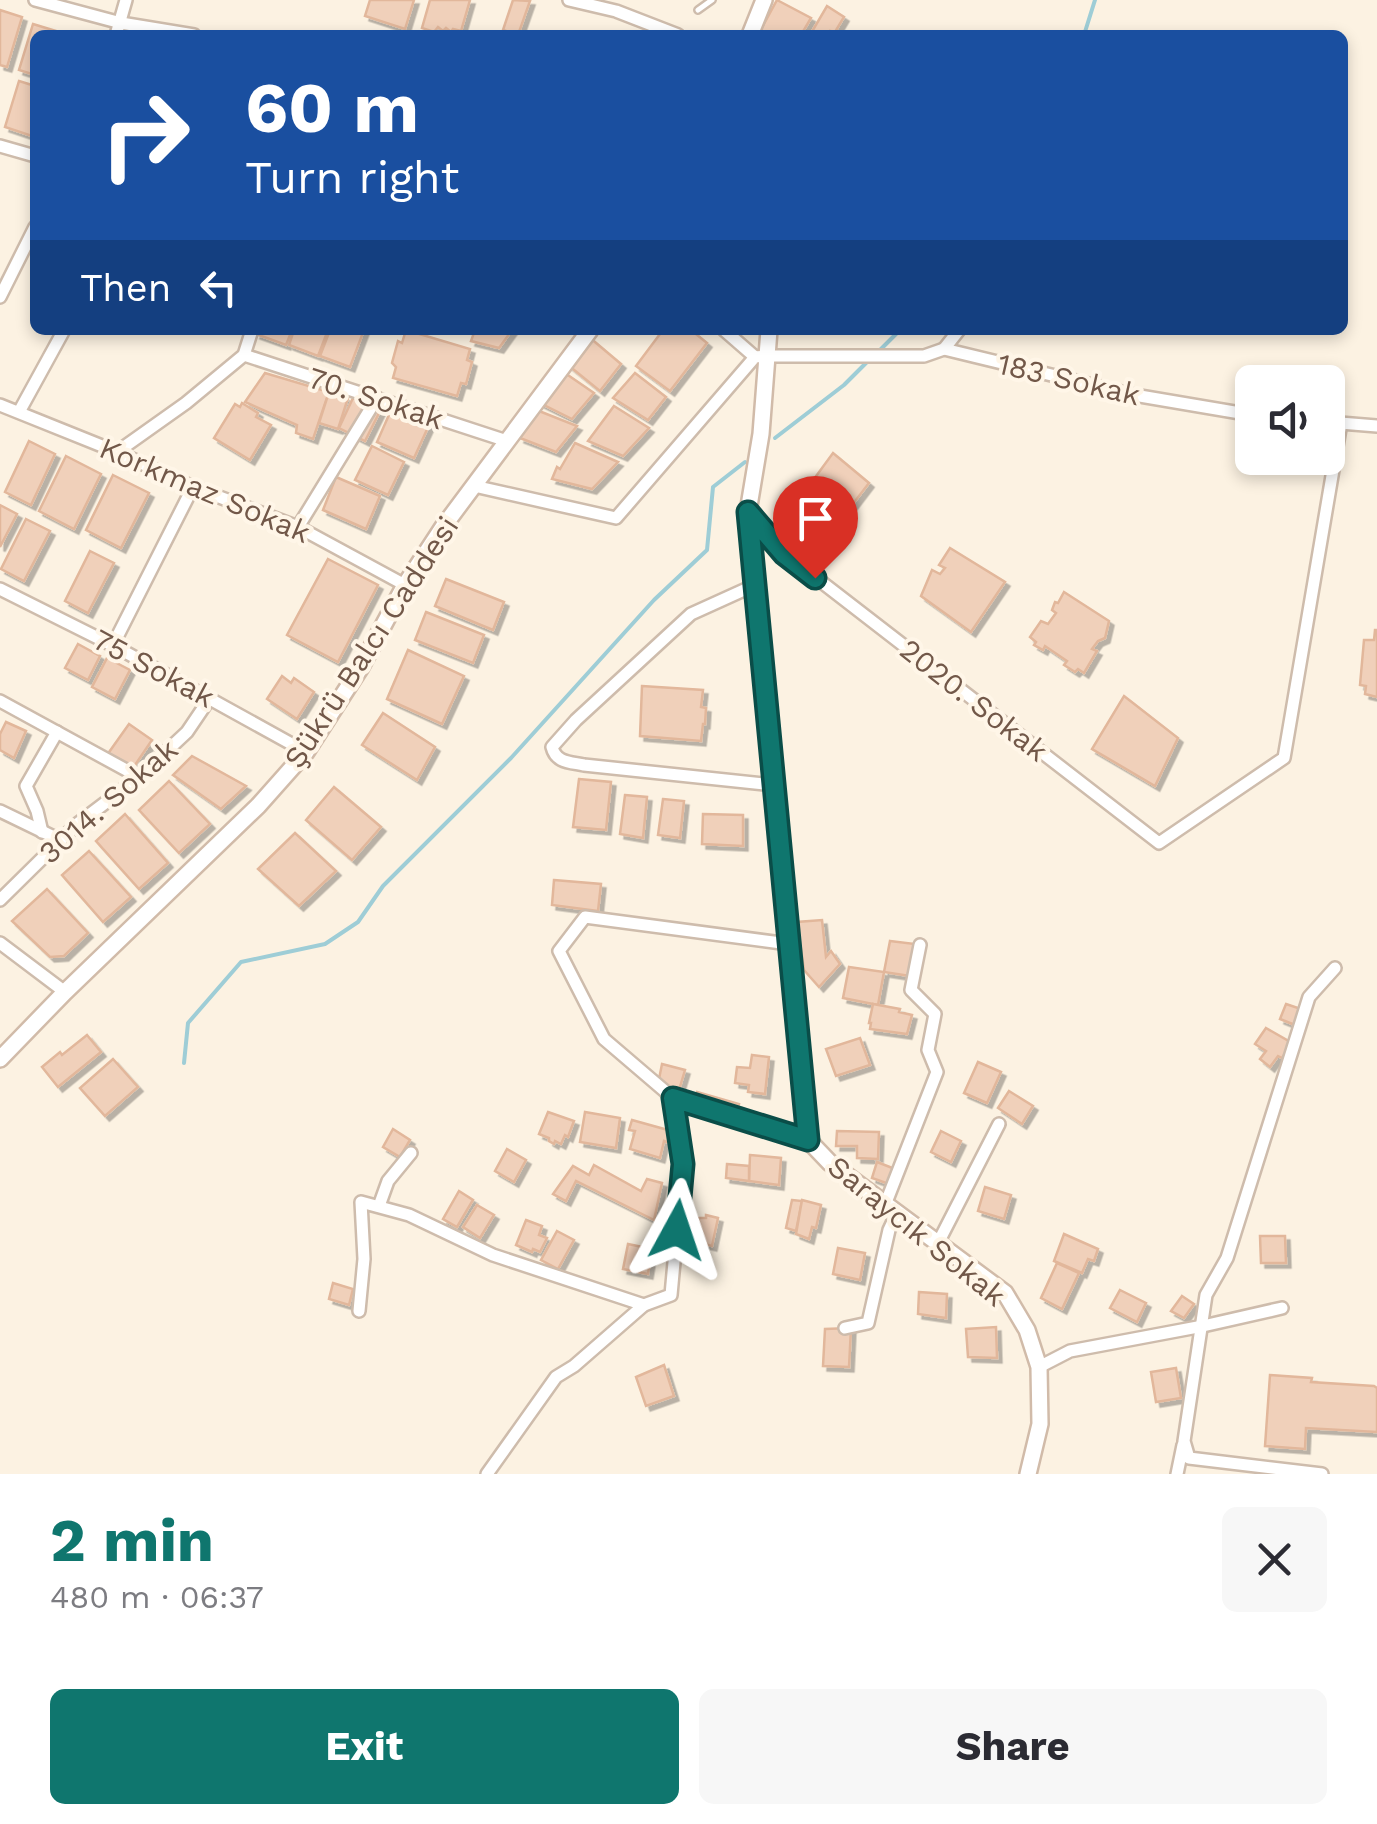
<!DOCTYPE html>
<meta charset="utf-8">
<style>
body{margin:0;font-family:"Work Sans",sans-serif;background:#f7f7f7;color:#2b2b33;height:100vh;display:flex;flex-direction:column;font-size:38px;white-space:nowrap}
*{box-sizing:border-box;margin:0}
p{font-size:32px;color:#7c7c81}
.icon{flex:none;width:55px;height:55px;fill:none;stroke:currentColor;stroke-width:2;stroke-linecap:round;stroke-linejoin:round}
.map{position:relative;height:1474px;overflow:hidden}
.details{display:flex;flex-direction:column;background:#fff;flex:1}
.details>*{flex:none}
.top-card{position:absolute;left:30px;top:30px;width:1318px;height:305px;border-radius:15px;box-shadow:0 5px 15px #0003;background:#1a4fa0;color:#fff;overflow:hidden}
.fabs{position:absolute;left:1235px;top:365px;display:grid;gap:20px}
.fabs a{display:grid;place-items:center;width:110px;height:110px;border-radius:15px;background:#fff;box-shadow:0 5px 15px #0003;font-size:50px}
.pin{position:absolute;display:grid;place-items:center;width:85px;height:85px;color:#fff;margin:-102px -42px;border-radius:50% 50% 50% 0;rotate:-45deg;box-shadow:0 0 10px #0007}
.pin .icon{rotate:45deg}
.me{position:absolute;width:110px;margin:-55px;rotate:5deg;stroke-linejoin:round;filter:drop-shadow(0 0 8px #0008)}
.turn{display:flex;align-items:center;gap:35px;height:210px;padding:0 50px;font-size:45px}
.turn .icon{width:130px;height:130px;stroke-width:2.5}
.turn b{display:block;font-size:70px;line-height:85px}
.then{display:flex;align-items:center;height:95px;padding:0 50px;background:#0003;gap:20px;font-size:38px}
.round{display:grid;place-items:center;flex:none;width:105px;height:105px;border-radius:15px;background:#f7f7f7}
.headline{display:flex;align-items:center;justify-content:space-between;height:170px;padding:0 50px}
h1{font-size:60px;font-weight:700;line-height:75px;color:#0f766e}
.action{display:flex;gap:20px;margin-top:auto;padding:20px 50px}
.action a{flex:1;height:115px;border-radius:15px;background:#0f766e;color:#fff;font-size:40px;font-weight:700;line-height:115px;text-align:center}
.action a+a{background:#f7f7f7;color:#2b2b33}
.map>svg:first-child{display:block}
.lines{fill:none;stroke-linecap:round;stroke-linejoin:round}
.stream{stroke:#9ecdd6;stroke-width:4}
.building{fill:#f0d0ba;stroke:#e2b79b;stroke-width:2.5;filter:url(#shadow)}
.lane-casing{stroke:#cebcac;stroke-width:10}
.street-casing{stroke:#cebcac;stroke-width:16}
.secondary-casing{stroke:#d1bba9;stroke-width:20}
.lane{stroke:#fff;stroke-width:5}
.street{stroke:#fff;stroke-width:11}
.secondary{stroke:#fff;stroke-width:15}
.route-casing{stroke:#0a4d48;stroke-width:25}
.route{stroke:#0f766e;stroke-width:18}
.labels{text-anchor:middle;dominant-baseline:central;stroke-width:8;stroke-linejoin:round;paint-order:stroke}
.street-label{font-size:30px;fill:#725849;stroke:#fff6e8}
</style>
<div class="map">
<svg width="1377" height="1474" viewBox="0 0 1377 1474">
<defs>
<filter id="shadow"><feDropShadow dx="4.5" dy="4.5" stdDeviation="0" flood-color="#0004"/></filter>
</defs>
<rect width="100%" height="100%" fill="#fcf2e2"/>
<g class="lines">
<g class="stream">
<polyline points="1084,35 1095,0"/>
<polyline points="878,352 900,330"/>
<polyline points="775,438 844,385 871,358"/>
<polyline points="184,1063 188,1023 241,962 325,944 358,922 383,886 511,758 654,600 707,550 713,487 745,462"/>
</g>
</g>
<g class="building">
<polygon points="370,0 414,0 405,29 365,16"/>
<polygon points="430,0 470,0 461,31 453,29 451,32 446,28 443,31 438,27 434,32 422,28"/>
<polygon points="513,0 530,1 518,35 503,30"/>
<polygon points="777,0 811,18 801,35 758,35"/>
<polygon points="827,6 844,17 835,32 830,31 828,35 810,35"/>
<polygon points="0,10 22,17 7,67 0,65"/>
<polygon points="33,24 69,35 35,35 35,75 19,70"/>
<polygon points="19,81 35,86 35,137 5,127"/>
<polygon points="258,330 292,330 286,345 256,334"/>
<polygon points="294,330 328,330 318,356 289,345"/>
<polygon points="330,330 364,330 350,367 320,356"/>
<polygon points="406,330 470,349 467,360 472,362 466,384 461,383 457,396 393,378 396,367 392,363 398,341 402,343"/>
<polygon points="475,330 512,330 499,348 471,341"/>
<polygon points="663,330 691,330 707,343 670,391 636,366"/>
<polygon points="589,337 621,364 600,391 568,365"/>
<polygon points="562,371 594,393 572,419 540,403"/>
<polygon points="265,373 329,392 313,439 296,433 297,425 245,402"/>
<polygon points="635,373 666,397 648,420 613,398"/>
<polygon points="329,392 348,398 338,429 319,423"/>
<polygon points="353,398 380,411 365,441 339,428"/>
<polygon points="242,403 258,413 256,417 271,425 250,460 214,438 235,404 240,407"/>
<polygon points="614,406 649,428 623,456 588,441"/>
<polygon points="392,408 429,425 414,458 377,442"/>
<polygon points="534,409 577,426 556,452 520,438"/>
<polygon points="29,441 55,454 31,505 5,492"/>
<polygon points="575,443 618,462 592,489 552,479 557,467 560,469"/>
<polygon points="372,446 404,462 388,495 355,480"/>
<polygon points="833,453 869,483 836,526 800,498"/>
<polygon points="66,456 101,474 74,529 39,511"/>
<polygon points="113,475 149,493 121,548 86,530"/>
<polygon points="336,477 380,496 366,529 323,510"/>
<polygon points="0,505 17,514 0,547"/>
<polygon points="26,519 50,531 24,581 1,569"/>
<polygon points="950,548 1005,582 971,632 921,596 932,570 940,574 945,568 939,565"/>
<polygon points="90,551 114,563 88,613 65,601"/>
<polygon points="328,559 378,585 338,662 287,635"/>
<polygon points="446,579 504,602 493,630 435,606"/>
<polygon points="1064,592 1109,621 1105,638 1098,641 1092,649 1097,651 1084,673 1078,669 1075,672 1064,665 1067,661 1045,646 1043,650 1034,645 1036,642 1030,637 1041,621 1048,624 1056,613 1052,610 1055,602 1058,603"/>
<polygon points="426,612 484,635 473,663 415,640"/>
<polygon points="1375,630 1377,630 1377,697 1365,694 1366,686 1360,685 1364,640 1374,640"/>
<polygon points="78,644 100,656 88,680 65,668"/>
<polygon points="408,650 464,676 442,724 387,699"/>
<polygon points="107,658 130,670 115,699 92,687"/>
<polygon points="282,676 291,683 294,678 314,692 297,719 267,699"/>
<polygon points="642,686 703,690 701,707 706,708 705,724 703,724 701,741 640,736"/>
<polygon points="1124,696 1178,738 1155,786 1092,749"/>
<polygon points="383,713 435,747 417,780 362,745"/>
<polygon points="6,722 26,731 14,758 0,750 0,734"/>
<polygon points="129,724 152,740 131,771 107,755"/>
<polygon points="192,756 246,786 221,809 173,775"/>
<polygon points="579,779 611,782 606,830 573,827"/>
<polygon points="169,781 210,824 179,853 139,810"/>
<polygon points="334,787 381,827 352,860 306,820"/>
<polygon points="625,795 647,797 643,838 620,834"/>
<polygon points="663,799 684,801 680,838 658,835"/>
<polygon points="125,814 168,863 139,889 96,841"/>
<polygon points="703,814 743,815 743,846 702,844"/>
<polygon points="295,833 336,871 299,906 258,869"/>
<polygon points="89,851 131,897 103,922 62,875"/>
<polygon points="554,880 601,884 598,911 552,905"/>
<polygon points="47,889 88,933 64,956 50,957 12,921"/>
<polygon points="822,920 826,957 831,951 840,964 819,987 804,970 797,922"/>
<polygon points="890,941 915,944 910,976 884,972"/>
<polygon points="849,967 884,972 878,1005 843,998"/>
<polygon points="873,1004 900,1009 899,1012 912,1015 907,1034 870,1029 871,1023 869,1023"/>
<polygon points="1286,1004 1301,1009 1295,1025 1280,1019"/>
<polygon points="1266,1028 1292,1043 1282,1058 1278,1056 1270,1067 1260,1059 1266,1051 1255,1044"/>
<polygon points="87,1035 101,1052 58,1087 42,1067 60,1052 62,1055"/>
<polygon points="860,1038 870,1065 836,1076 826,1049"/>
<polygon points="752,1055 769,1057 765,1094 748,1092 749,1085 735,1083 737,1067 750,1068"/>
<polygon points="113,1059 138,1087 105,1116 80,1088"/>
<polygon points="978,1062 1001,1072 987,1103 964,1093"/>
<polygon points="662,1064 685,1070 679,1090 658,1084"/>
<polygon points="1009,1091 1033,1106 1022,1124 998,1108"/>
<polygon points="697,1092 739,1104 736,1113 694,1101"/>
<polygon points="548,1112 574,1121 568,1137 565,1135 561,1144 555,1141 554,1144 549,1141 549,1138 539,1134"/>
<polygon points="585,1112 620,1118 616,1148 580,1142"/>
<polygon points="632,1120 675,1132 672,1144 664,1141 660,1158 630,1149 635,1131 629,1130"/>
<polygon points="393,1129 410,1140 400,1157 383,1147"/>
<polygon points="837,1131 879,1132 878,1159 857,1158 857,1146 836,1146"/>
<polygon points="941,1131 961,1141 951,1162 931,1152"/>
<polygon points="507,1149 526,1160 514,1182 495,1171"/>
<polygon points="750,1155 781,1158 779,1185 749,1181"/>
<polygon points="877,1162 895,1169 889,1184 872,1178"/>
<polygon points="727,1164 749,1166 749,1181 726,1178"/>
<polygon points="594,1165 641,1191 647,1179 662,1183 654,1220 576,1181 566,1201 553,1194 573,1166 589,1175"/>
<polygon points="985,1187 1011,1195 1004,1219 978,1211"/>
<polygon points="459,1191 473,1200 457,1227 443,1219"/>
<polygon points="792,1200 802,1201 796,1231 786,1228"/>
<polygon points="802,1200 821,1205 816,1228 812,1227 809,1239 796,1234"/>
<polygon points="477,1205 494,1215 480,1238 463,1227"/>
<polygon points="706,1215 718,1218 712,1246 689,1240 693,1218 706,1218"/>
<polygon points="526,1220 542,1226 539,1235 547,1238 540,1252 533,1249 532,1252 516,1245"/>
<polygon points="557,1231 574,1240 558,1269 541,1260"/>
<polygon points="1064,1234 1098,1249 1094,1261 1088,1259 1082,1273 1054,1261"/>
<polygon points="1260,1236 1285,1236 1286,1263 1261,1263"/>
<polygon points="628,1244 652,1249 648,1274 623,1269"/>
<polygon points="838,1248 865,1253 860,1280 833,1274"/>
<polygon points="1057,1263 1079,1273 1062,1309 1041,1298"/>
<polygon points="333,1283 353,1289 349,1305 329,1299"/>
<polygon points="1120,1290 1146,1303 1137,1322 1110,1308"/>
<polygon points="919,1292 947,1294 946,1318 918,1314"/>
<polygon points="1182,1296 1194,1304 1184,1318 1171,1311"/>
<polygon points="996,1327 997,1358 968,1357 966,1329"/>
<polygon points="851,1328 849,1367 823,1366 825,1329"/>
<polygon points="664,1365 674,1396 646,1406 636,1377"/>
<polygon points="1176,1368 1181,1398 1156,1402 1151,1372"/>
<polygon points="1270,1375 1312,1378 1311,1382 1374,1386 1377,1388 1377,1432 1306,1428 1305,1449 1265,1446"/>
</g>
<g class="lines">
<g class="lane-casing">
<polyline id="lane" points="698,10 712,0"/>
</g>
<g class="street-casing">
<g id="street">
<polyline points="35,0 121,23 194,35"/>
<polyline points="569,0 616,11 678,35"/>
<polyline points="116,35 126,0"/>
<polyline points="0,146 35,156"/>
<polyline points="0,297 35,227"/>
<polyline points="724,330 755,357"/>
<polyline points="944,349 959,330"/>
<polyline points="244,355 507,441"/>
<polyline points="0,405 117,452 193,487 298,527 405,585"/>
<polyline points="19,412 64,330"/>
<polyline points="1328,422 1377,426"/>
<polyline points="117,452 186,403 244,355 252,330"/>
<polyline points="474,486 616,518 755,357 767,356 924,356 944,349 1134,395 1252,415"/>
<polyline points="748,512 784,553 1159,843 1284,758 1341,423"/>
<polyline points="298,527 377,398"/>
<path d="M755,585L691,614L576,720L552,747C556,763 570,762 584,765L774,785"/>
<polyline points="0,589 116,647 306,752"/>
<polyline points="113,645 193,487"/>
<polyline points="0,701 139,777"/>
<polyline points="0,811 60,840"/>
<polyline points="42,832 37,811 26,786 57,732"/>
<polyline points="0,900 76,825 138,778 187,732 210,698"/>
<polyline points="0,943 65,992"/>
<polyline points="673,1098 604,1039 559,951 585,917 789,944"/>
<polyline points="885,1205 937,1072 928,1050 935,1014 911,990 920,945"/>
<polyline points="379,1206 388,1181 411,1153"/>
<polyline points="938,1243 999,1124"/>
<polyline points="359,1311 364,1259 361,1202 409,1215 493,1255 644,1305"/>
<polyline points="845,1328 868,1323 889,1230 897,1213"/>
<polyline points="1039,1367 1070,1351 1203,1326 1282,1308"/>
<polyline points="487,1474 556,1377 574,1366 644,1305 671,1295 683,1164 673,1098 808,1140"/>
<polyline points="1177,1474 1183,1445"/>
<polyline points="1322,1474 1189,1458 1184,1441 1206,1295 1227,1258 1309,997 1335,968"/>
</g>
</g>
<g class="secondary-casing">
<g id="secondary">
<polyline points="750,35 764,0"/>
<polyline points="769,330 761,434 748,512 808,1140 830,1163 1005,1293 1027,1330 1039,1367 1040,1424 1028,1474"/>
<polyline points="0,1059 65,992 258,806 306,752 361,667 405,585 443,527 590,330"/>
</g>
</g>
<use href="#lane" class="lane"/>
<use href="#street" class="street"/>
<use href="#secondary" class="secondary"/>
</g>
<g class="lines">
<g class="route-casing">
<polyline id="route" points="677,1230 683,1164 673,1098 808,1140 748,512 784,554 815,578"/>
</g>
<use href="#route" class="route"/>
</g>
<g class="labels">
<g class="street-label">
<text transform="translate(1069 379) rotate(13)">183 Sokak</text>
<text transform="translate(376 398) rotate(18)">70. Sokak</text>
<text transform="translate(205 490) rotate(23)">Korkmaz Sokak</text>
<text transform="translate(371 642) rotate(-57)">Şükrü Balcı Caddesi</text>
<text transform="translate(154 668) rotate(28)">75 Sokak</text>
<text transform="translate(974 700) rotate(38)">2020. Sokak</text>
<text transform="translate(108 801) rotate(-41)">3014. Sokak</text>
<text transform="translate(917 1231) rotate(39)">Saraycık Sokak</text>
</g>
</g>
</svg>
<div class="fabs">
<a><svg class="icon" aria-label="sound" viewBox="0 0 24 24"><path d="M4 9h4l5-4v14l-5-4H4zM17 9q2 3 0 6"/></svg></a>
</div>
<div class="pin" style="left:815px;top:578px;background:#d93025"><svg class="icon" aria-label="arrive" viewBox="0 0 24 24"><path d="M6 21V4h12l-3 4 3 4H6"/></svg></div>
<svg class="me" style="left:677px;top:1230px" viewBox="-20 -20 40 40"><path d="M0-17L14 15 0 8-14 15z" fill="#0f766e" stroke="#fff" stroke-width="4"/></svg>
<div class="top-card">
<div class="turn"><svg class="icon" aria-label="right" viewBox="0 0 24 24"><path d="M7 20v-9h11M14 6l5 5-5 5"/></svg><div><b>60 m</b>Turn right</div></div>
<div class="then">Then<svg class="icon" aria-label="left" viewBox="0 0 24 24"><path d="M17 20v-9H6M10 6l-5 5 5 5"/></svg></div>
</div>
</div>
<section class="details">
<div class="headline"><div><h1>2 min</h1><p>480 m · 06:37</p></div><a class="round"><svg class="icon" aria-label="close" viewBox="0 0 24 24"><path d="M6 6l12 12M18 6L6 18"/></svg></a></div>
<div class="action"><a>Exit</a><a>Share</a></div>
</section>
